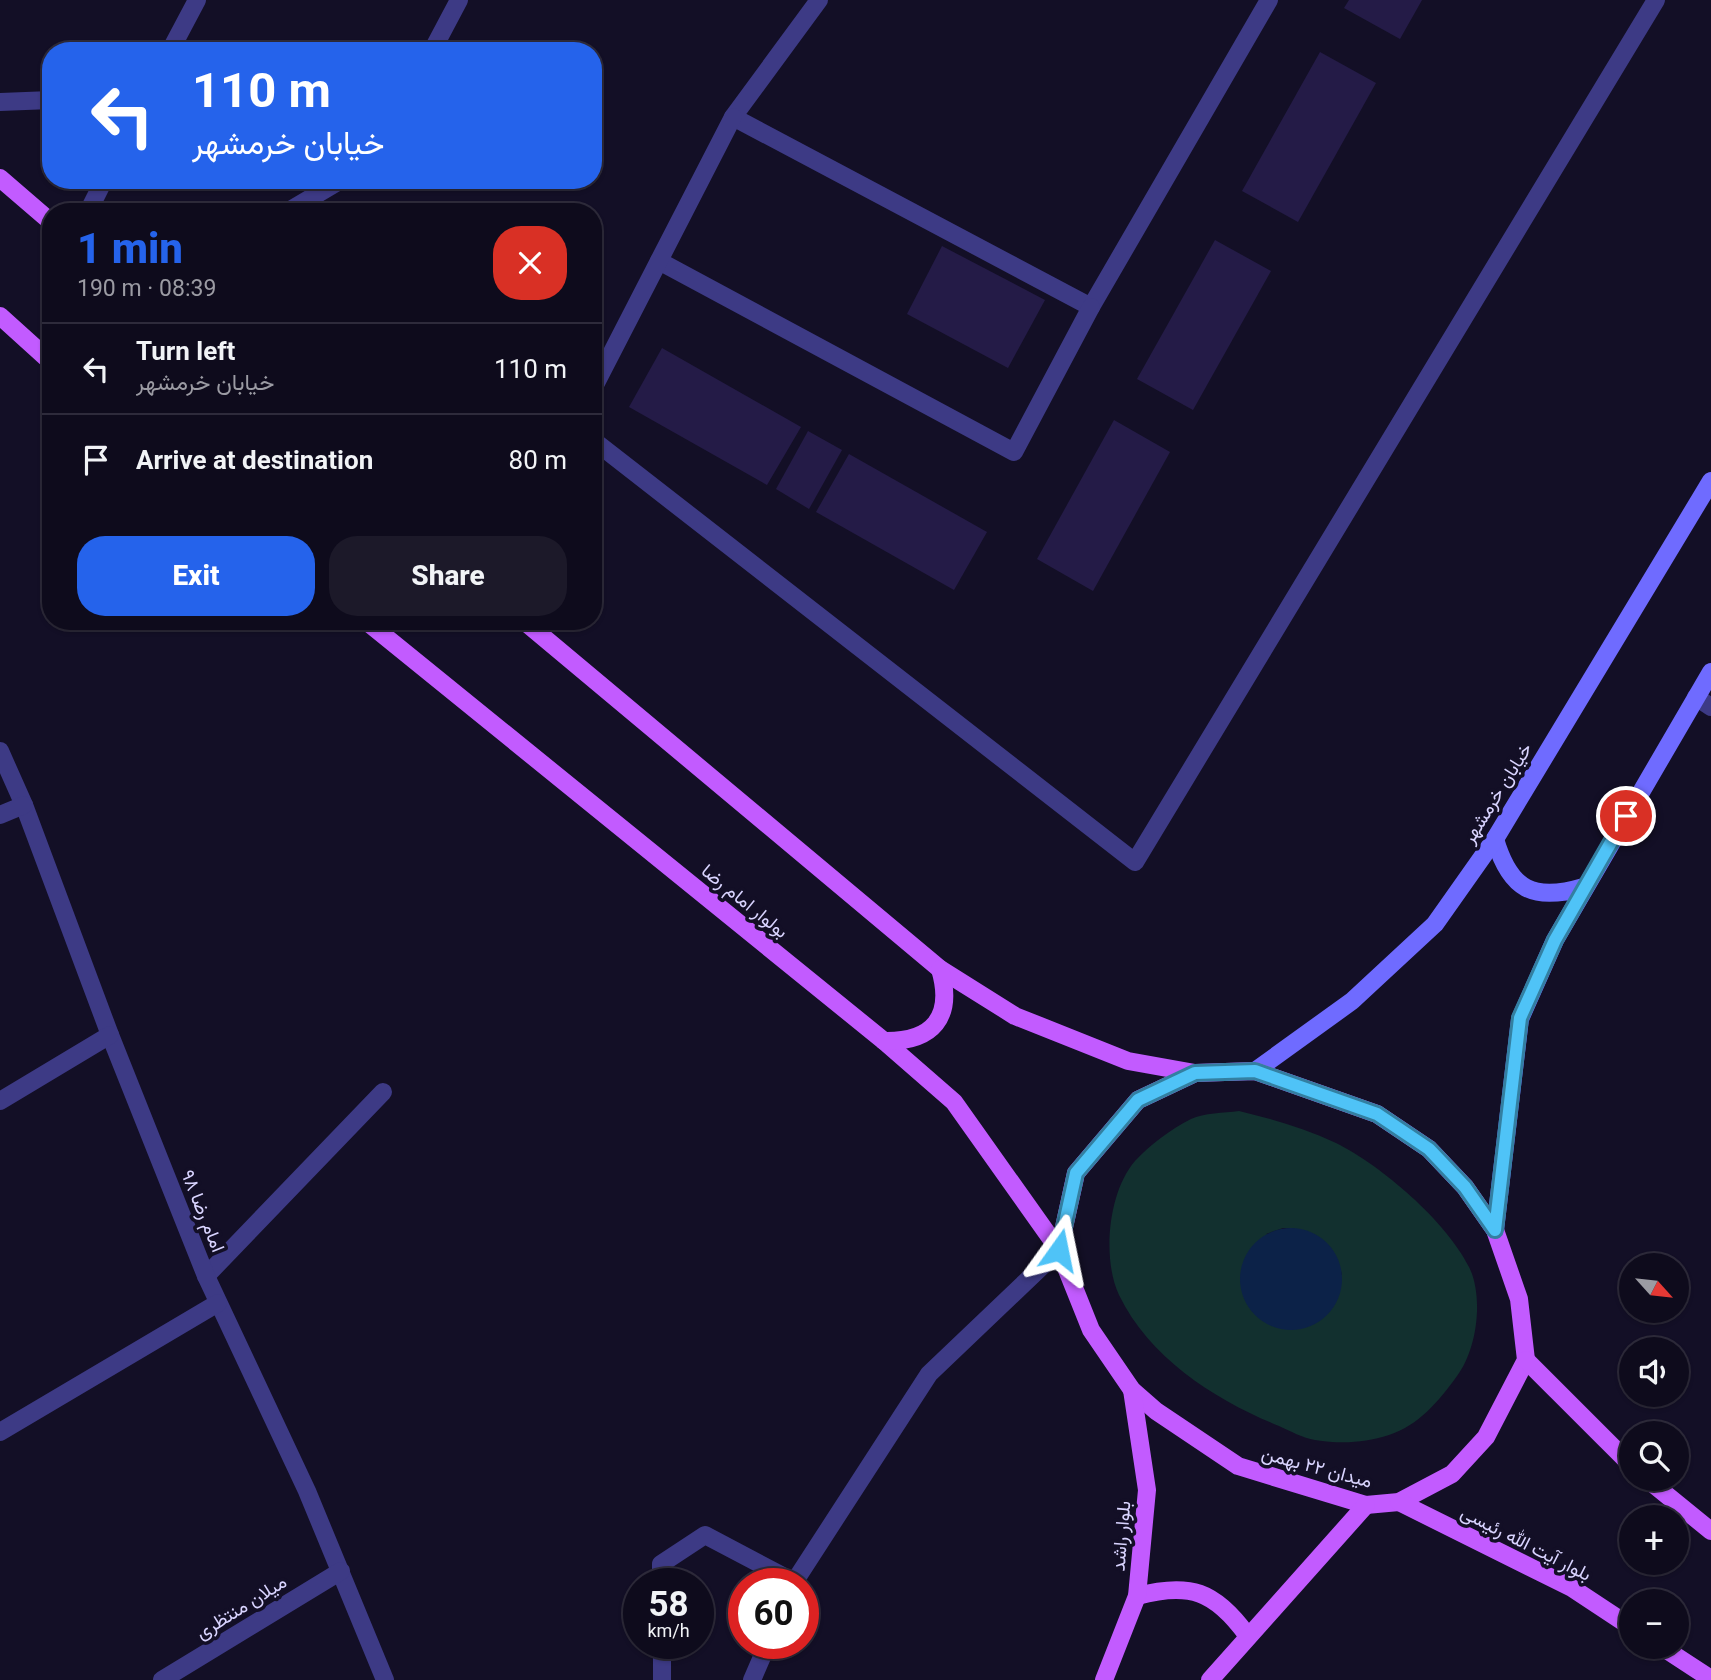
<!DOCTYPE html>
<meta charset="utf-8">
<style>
body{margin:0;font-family:Roboto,Vazirmatn,sans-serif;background:#1c1929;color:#f1f3f6;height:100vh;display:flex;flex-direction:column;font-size:26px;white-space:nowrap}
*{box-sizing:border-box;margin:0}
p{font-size:23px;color:#9b9ba3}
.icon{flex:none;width:38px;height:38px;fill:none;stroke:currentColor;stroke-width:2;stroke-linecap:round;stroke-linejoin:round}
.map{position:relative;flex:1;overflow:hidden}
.details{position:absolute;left:42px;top:203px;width:560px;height:427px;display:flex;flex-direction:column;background:#0e0b1c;border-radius:28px;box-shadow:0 2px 5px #0004,0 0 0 2px #2e2b3b}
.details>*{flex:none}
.hud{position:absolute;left:42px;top:42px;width:560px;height:147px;border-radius:28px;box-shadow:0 2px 5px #0004,0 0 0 2px #2e2b3b;background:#2563eb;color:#fff;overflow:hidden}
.needle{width:46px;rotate:117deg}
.buttons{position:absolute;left:1619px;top:1253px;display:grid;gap:14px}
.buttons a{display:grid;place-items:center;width:70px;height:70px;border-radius:50%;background:#0e0b1c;box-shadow:0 2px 5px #0004,0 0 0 2px #2e2b3b;font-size:35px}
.speed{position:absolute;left:623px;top:1568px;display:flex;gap:14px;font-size:35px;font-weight:700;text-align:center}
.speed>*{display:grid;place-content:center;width:91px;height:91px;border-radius:50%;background:#0e0b1c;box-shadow:0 2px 5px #0004,0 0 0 2px #2e2b3b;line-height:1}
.speed small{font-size:18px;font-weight:400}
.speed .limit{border:10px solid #d22;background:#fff;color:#111}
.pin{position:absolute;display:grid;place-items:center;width:60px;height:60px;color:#fff;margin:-30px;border:4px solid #fff;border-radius:50%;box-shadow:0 2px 7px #0007}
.me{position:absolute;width:77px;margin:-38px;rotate:12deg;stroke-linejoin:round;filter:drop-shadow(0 0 5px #0008)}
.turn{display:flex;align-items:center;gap:24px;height:147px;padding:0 35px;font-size:32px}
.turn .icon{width:91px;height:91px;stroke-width:2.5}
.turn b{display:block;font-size:49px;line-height:60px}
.round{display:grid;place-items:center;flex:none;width:74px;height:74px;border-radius:28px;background:#1c1929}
.headline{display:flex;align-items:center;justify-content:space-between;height:119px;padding:0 35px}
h1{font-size:42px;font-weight:800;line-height:52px;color:#2563eb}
.primary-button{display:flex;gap:14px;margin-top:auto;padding:14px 35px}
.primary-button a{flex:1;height:80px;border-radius:28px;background:#2563eb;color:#fff;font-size:28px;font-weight:800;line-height:80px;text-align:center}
.primary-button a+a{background:#1c1929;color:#f1f3f6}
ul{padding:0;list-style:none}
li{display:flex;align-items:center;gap:21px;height:91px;padding:0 35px;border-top:2px solid #2e2b3b}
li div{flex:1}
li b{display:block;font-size:26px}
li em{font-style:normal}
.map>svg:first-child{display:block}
.green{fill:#12302f;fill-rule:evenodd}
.water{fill:#0c2248}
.building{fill:#241b47}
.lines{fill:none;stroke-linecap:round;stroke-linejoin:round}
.service{stroke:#3d3a85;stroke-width:18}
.minor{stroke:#3d3a85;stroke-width:18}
.tertiary{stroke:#3d3a85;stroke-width:18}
.secondary{stroke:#6f6bff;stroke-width:18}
.primary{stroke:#c25bff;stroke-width:18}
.route-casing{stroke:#337fa1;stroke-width:18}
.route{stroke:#4fc3f7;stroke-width:12}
.labels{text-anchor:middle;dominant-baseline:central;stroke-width:7;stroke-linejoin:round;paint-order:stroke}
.street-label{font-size:19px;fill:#d9d4ff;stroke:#130f26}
</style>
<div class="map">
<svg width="1711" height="1680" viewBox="0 0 1711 1680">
<rect width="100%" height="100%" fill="#130f26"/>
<path class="green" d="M1239,1111C1272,1119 1304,1128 1336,1143C1382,1166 1446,1221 1469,1267C1484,1297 1477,1350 1457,1376C1440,1400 1418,1426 1389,1435C1364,1443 1341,1444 1315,1440C1303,1438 1290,1431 1279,1426C1217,1401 1150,1359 1119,1295C1102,1259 1108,1192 1135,1161C1150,1145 1171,1129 1191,1119C1204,1113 1224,1113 1239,1111ZM1283,1228C1314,1228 1335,1245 1342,1275L1266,1234Z"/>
<circle class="water" cx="1291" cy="1279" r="51"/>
<g class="building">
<polygon points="1349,0 1422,0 1400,39 1344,8"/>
<polygon points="1320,52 1376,83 1298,222 1242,191"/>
<polygon points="1215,240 1271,271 1193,410 1137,379"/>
<polygon points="942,246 1045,300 1008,368 907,314"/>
<polygon points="662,348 801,427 767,485 629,407"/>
<polygon points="1114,420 1170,452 1093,591 1037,559"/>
<polygon points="808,431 842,450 809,509 776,489"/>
<polygon points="849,454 987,532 954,590 816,512"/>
</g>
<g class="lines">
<g class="service">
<polyline points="819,0 733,117 1091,307 1269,0"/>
<polyline points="432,51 459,0"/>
<polyline points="287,212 341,180"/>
<polyline points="659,261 1014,452 1091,307"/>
<polyline points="593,389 733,117"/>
<polyline points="593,440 1135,862 1656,0"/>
<polyline points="206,1276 383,1092"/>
</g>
<g class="minor">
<polyline points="1696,697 1711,707"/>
<polyline points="0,751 24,805 110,1035 206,1276 307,1491 385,1680"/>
<polyline points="0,815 24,805"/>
<polyline points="0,1101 110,1035"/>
<polyline points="0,1432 218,1303"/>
<polyline points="661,1584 661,1564 705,1535 794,1582"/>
<polyline points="793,1584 929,1374 1059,1250"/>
<polyline points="662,1643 662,1680"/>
<polyline points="162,1680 341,1571"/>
<polyline points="752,1680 768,1643"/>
</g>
<g class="tertiary">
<polyline points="170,51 197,0"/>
<polyline points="0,102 51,100"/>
<polyline points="88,212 104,180"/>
</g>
<g class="secondary">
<path d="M1495,839C1510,890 1533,902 1584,887"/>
<polyline points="1255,1071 1352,1001 1435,924 1495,839 1711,481"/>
<polyline points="1495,1230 1520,1019 1555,940 1711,672"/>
</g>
<g class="primary">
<polyline points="0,178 51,222"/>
<polyline points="0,316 51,362"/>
<polyline points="366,621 884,1041 954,1102 1059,1250"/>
<polyline points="524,621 940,969 1015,1016 1128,1061 1195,1073"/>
<path d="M884,1041C933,1042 954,1017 940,969"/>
<polygon points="1255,1071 1377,1114 1429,1149 1465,1187 1495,1230 1519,1299 1526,1360 1486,1437 1452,1474 1399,1502 1366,1505 1238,1466 1156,1411 1132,1390 1091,1330 1059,1250 1076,1173 1138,1100 1195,1073"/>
<polyline points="1526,1360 1631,1465"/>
<polyline points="1647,1479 1711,1531"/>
<polyline points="1399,1502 1572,1588 1631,1627"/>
<path d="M1137,1596C1190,1582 1215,1591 1247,1635"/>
<polyline points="1662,1647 1711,1679"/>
<polyline points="1104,1680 1137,1596 1147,1490 1132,1390"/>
<polyline points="1210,1680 1366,1505"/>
</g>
</g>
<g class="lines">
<g class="route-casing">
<polyline id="route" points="1059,1250 1076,1173 1138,1100 1195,1073 1255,1071 1377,1114 1429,1149 1465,1187 1495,1230 1520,1018 1555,940 1626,816"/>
</g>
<use href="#route" class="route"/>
</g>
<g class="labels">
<g class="street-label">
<text transform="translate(1497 793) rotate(-58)">خیابان خرمشهر</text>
<text transform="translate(745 901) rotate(39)">بولوار امام رضا</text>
<text transform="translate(203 1211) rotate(68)">امام رضا ۹۸</text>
<text transform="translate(1317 1467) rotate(15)">میدان ۲۲ بهمن</text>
<text transform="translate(1121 1536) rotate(-85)">بلوار راشد</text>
<text transform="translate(1526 1543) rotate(27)">بلوار آیت الله رئیسی</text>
<text transform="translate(241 1607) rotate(-32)">میلان منتظری</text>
</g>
</g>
</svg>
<div class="buttons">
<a><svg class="needle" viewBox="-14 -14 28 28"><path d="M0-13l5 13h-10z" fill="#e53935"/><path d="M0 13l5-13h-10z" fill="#9b9ba3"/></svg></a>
<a><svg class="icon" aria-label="sound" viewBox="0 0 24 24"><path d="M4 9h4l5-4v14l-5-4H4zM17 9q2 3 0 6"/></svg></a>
<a><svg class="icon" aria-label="search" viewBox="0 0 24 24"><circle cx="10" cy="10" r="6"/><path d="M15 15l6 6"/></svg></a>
<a>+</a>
<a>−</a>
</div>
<div class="speed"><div>58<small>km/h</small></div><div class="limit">60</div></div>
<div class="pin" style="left:1626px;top:816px;background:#d93025"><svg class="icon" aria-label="arrive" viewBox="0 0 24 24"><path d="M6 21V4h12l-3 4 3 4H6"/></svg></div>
<svg class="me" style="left:1059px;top:1250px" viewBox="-20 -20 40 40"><path d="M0-17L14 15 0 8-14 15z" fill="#4fc3f7" stroke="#fff" stroke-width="4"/></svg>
<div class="hud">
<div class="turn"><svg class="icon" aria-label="left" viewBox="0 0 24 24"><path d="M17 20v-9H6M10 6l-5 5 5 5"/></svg><div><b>110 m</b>خیابان خرمشهر</div></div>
</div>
<section class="details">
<div class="headline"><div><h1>1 min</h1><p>190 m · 08:39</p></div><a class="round" style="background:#d93025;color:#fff"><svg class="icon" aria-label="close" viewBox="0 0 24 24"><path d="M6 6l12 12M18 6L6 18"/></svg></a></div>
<ul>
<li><svg class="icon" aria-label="left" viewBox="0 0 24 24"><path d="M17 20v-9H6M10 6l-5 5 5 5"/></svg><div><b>Turn left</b><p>خیابان خرمشهر</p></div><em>110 m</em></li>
<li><svg class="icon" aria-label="arrive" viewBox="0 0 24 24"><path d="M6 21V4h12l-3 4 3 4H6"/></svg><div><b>Arrive at destination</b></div><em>80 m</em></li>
</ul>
<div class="primary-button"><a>Exit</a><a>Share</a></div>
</section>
</div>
